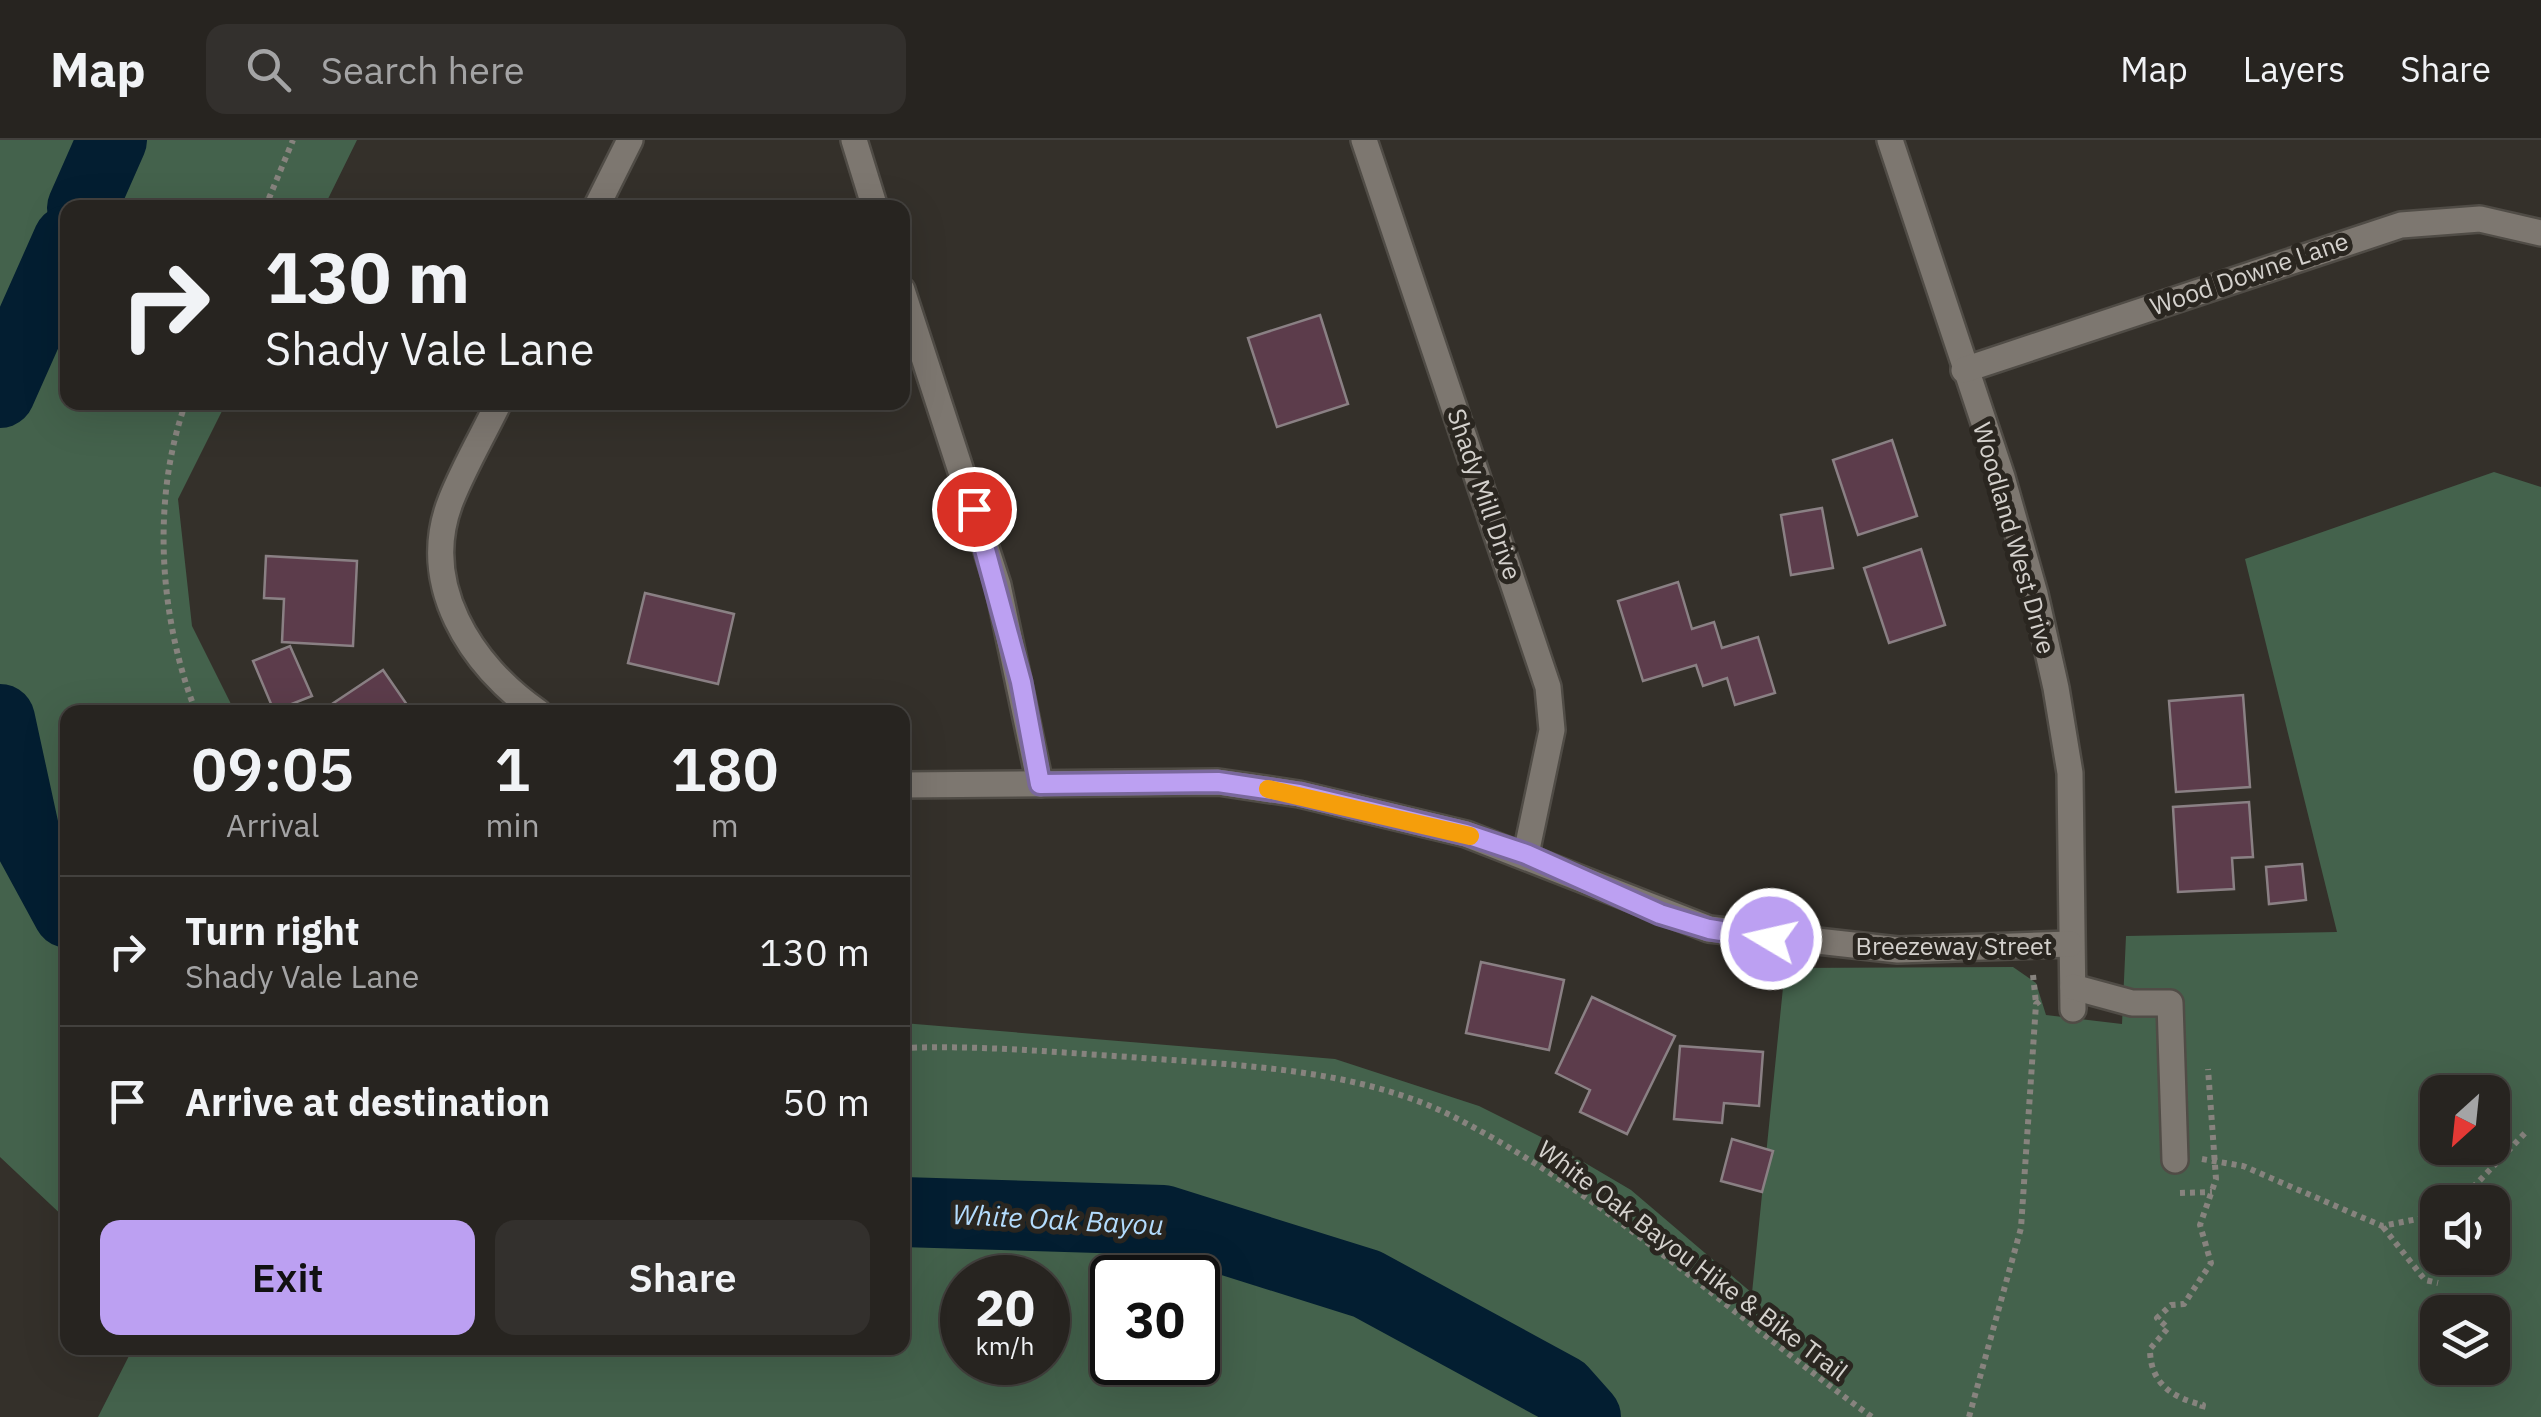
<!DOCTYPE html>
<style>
body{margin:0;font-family:"IBM Plex Sans",sans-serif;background:#33302d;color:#f1f3f6;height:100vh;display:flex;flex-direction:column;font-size:38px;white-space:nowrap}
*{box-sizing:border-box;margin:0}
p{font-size:32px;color:#a4a4a5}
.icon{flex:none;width:55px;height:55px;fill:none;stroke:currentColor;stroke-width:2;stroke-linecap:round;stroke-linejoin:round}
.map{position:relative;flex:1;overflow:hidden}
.panel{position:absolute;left:60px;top:565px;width:850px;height:650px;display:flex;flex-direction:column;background:#272420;border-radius:20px;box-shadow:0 10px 40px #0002,0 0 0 2px #43413e}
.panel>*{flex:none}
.guide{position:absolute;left:60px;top:60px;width:850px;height:210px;border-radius:20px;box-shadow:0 10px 40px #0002,0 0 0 2px #43413e;background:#272420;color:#f1f3f6;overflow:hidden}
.needle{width:65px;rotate:207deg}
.tools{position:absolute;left:2420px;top:935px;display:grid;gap:20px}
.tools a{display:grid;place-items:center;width:90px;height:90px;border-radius:20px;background:#272420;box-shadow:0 10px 40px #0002,0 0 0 2px #43413e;font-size:50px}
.speed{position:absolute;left:940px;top:1115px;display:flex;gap:20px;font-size:50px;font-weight:700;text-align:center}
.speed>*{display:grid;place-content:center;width:130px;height:130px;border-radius:50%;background:#272420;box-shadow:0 10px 40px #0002,0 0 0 2px #43413e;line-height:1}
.speed small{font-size:25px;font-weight:400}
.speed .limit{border:5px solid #111;border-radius:15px;background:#fff;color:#111}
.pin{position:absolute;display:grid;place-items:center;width:85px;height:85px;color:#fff;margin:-42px;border:5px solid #fff;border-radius:50%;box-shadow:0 2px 10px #0007}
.me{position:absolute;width:110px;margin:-55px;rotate:279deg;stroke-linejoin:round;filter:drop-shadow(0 0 8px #0008)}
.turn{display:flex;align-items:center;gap:35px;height:210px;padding:0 40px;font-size:45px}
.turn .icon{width:130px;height:130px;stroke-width:2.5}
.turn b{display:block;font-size:70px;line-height:85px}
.eta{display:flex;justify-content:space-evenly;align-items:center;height:170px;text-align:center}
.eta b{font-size:60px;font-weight:600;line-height:70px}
.cta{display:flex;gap:20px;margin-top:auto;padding:20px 40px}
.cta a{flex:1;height:115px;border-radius:20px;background:#bca0f2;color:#111;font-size:40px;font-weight:600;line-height:115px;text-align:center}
.cta a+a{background:#33302d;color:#f1f3f6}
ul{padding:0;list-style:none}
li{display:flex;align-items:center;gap:30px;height:150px;padding:0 40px;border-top:2px solid #43413e}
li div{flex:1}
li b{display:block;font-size:38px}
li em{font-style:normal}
header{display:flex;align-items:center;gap:60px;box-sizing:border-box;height:140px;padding:0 50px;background:#272420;border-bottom:2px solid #43413e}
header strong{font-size:48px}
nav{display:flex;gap:55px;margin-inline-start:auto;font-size:35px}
.search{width:700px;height:90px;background:#33302d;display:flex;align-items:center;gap:25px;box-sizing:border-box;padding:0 35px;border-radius:20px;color:#a4a4a5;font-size:38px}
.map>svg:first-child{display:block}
.green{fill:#44624c;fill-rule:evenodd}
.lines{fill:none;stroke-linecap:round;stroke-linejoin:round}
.river{stroke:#031e31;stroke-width:70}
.building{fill:#5c3c4b;stroke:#8a8084;stroke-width:2.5}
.minor-casing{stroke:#504c46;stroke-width:30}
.path{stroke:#87837e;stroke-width:6;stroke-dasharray:5 5;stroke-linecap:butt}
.minor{stroke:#7d7770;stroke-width:25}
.route-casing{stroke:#7a689d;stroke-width:25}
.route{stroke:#bca0f2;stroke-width:18}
.slow{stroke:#f59e0b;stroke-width:18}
.labels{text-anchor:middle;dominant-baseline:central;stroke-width:10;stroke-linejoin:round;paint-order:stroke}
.street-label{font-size:25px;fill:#d4d1cd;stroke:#2a2620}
.water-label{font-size:28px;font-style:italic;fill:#b3dcfe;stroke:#2a2620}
</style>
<header>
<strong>Map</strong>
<div class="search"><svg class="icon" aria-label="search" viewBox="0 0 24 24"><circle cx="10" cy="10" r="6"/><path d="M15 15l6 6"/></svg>Search here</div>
<nav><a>Map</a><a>Layers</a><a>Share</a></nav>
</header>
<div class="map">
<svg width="2541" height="1277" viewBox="0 0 2541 1277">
<rect width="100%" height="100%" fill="#34302a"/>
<g class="green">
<polygon points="0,0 357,0 324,67 68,68 68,262 226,263 178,359 192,486 235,572 68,572 67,1080 0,1017"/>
<path d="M2494,332L2541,347V1277H98L133,1208H902L903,883L1335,919L1479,966L1541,997L1631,1050L1752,1153L1785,828L2013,827L2036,843L2046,875L2122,884L2126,796L2337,792L2245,419ZM2438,952H2492V1008H2438ZM2438,1062H2492V1118H2438ZM962,1138H1048V1222H962ZM1112,1138H1198V1222H1112ZM2438,1172H2492V1228H2438Z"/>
</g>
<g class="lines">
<g class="river">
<polyline points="82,68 112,0"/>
<polyline points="0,253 68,100"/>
<polyline points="0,579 25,694 68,773"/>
<polyline points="902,1072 1163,1080 1367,1144 1562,1250 1586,1277"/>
</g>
</g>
<g class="building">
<polygon points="1320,175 1348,264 1277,287 1248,198"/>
<polygon points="1892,300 1917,376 1858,395 1833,320"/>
<polygon points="1822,368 1833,428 1791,435 1781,375"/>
<polygon points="1921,409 1945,485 1889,503 1864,428"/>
<polygon points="266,416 357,421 353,506 282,502 284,459 264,458"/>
<polygon points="1678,442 1692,489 1714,482 1722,508 1758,497 1775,553 1735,565 1727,538 1703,546 1696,525 1643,541 1618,461"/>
<polygon points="645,453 734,474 718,544 628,523"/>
<polygon points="290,506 312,556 274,571 253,521"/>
<polygon points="383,530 412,572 320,572"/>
<polygon points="2243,555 2250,647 2176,652 2169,561"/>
<polygon points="2249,662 2253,717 2232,718 2234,749 2178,752 2173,667"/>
<polygon points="2302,724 2306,760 2269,764 2266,727"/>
<polygon points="1481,822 1564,840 1549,910 1466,893"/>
<polygon points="1592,857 1675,896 1627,994 1580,972 1590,950 1556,933"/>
<polygon points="1680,906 1763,912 1759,966 1724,963 1722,983 1674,979"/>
<polygon points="1732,999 1773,1011 1762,1052 1721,1041"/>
</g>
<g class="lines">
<g class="minor-casing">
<g id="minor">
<polyline points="854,0 875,68"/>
<polyline points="1364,0 1548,547 1552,590 1526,714"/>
<polyline points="1890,0 2002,337 2035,454 2056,548 2070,633 2073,869"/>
<polyline points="596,68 630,0"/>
<polyline points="902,150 998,445 1040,644"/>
<polyline points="1964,230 2401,85 2480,79 2541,93"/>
<path d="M499,262C483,295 464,327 451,360C418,443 470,525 538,572"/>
<polyline points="902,645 1218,642 1299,654 1466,694 1709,789 1898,810 2070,804"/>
<polyline points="2073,847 2132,863 2170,863 2175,1020"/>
</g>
</g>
<g class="path">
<polyline points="265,68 293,0"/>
<path d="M186,262C151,358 159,478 196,572"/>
<polyline points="2033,835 2036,863"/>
<path d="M902,908C979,905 1053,912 1129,917C1235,925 1358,928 1454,977C1607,1055 1734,1178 1872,1277"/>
<polyline points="2202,1019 2243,1026 2382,1086 2438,1075"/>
<polyline points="2180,1053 2212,1052"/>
<polyline points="2459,1062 2526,992"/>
<polyline points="2383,1087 2425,1140 2438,1143"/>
<path d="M2202,1269L2203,1265C2173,1258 2150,1244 2150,1209L2168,1188L2157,1178L2171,1165L2184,1164L2211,1123L2200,1085L2216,1039L2208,929"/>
<polyline points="1969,1277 2021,1088 2036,864 2041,860"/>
</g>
<use href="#minor" class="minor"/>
</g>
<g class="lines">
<g class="route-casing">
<polyline id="route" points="974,369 1021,542 1040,644 1218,642 1299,654 1466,694 1526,714 1660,774 1709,789 1771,799"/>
</g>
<use href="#route" class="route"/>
<polyline class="slow" points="1268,649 1470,696"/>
</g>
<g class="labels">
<g class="street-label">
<text transform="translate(2249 133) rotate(-19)">Wood Downe Lane</text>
<text transform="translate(1485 354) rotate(71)">Shady Mill Drive</text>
<text transform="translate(2015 398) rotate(74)">Woodland West Drive</text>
<text x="1954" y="805">Breezeway Street</text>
<text transform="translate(1693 1120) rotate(37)">White Oak Bayou Hike &amp; Bike Trail</text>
</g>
<g class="water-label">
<text transform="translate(1058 1079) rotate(3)">White Oak Bayou</text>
</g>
</g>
</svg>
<div class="tools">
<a><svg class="needle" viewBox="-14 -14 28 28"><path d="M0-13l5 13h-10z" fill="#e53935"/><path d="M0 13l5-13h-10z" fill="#a4a4a5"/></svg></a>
<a><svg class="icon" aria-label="sound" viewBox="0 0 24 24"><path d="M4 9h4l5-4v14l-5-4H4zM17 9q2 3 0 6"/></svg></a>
<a><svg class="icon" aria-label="layers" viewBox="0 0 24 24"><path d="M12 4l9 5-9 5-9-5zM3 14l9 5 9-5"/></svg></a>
</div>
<div class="speed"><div>20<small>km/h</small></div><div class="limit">30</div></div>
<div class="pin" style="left:974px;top:369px;background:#d93025"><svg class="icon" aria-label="arrive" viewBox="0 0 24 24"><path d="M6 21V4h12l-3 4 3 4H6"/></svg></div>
<svg class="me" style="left:1771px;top:799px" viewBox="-20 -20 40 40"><circle r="17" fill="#bca0f2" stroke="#fff" stroke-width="3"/><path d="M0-11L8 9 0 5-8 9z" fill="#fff"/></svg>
<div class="guide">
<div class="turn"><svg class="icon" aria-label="right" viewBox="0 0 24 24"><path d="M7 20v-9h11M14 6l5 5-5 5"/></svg><div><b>130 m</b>Shady Vale Lane</div></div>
</div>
<section class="panel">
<div class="eta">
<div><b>09:05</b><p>Arrival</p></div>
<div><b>1</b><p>min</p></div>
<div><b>180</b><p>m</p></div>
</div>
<ul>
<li><svg class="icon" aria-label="right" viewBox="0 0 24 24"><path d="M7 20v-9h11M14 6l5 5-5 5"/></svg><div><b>Turn right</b><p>Shady Vale Lane</p></div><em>130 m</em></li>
<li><svg class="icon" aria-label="arrive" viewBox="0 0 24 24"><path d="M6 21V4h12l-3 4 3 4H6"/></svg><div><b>Arrive at destination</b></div><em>50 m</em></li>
</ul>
<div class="cta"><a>Exit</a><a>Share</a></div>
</section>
</div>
